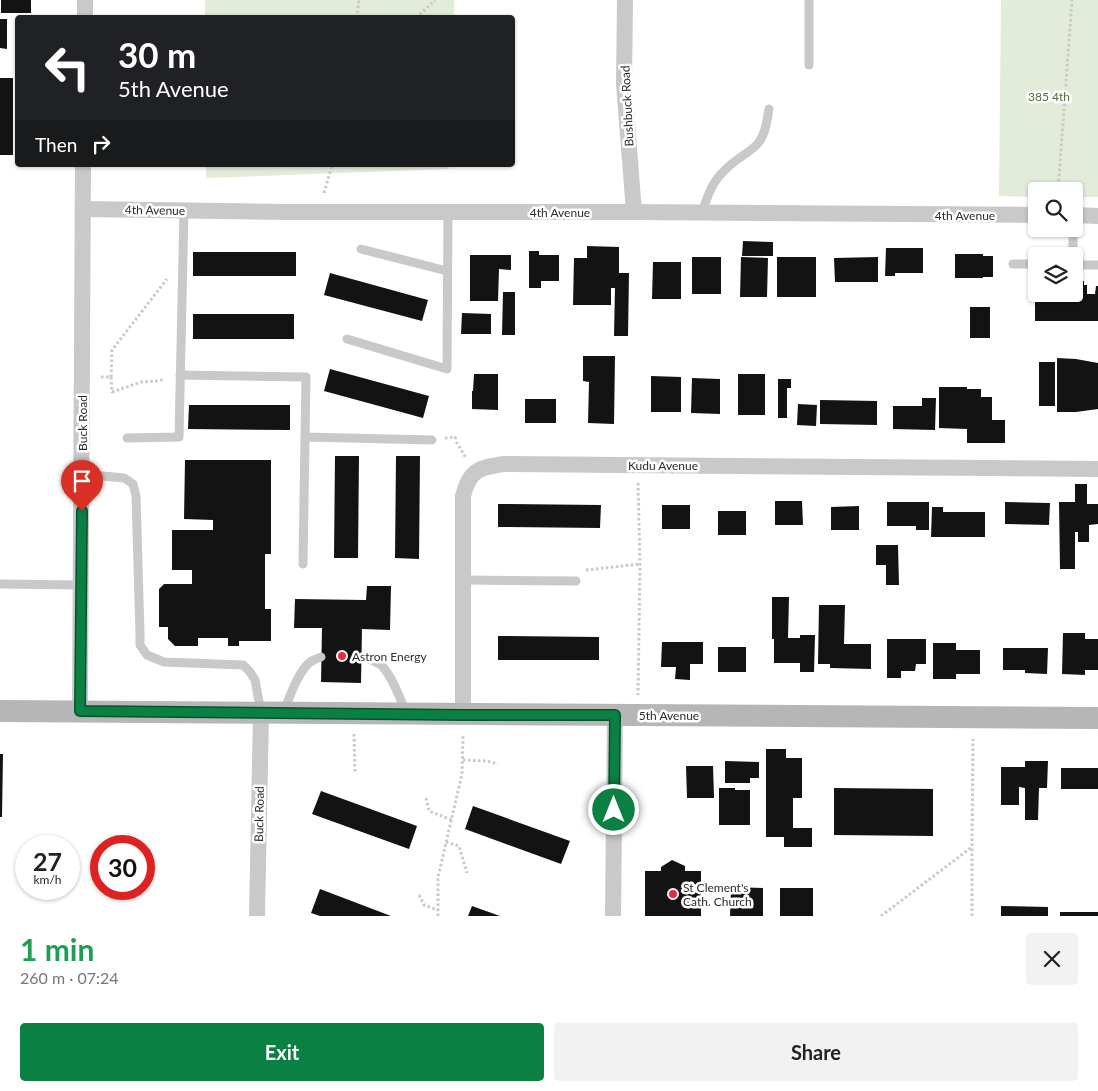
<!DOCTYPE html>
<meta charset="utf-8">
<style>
body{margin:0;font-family:Lato,sans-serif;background:#f2f2f2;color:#222;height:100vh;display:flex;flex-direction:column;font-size:19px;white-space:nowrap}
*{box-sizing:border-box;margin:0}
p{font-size:16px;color:#767676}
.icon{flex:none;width:28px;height:28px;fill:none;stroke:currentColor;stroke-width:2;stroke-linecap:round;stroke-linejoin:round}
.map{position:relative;height:916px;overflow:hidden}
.details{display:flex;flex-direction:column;background:#fff;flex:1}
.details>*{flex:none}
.guide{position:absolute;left:15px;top:15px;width:500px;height:152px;border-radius:5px;box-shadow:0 1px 4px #0004;background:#202124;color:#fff;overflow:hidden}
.buttons{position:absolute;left:1028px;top:182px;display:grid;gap:10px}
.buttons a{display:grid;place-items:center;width:55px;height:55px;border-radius:5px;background:#fff;box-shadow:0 1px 4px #0004;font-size:25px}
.speed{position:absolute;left:15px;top:835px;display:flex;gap:10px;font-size:25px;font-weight:700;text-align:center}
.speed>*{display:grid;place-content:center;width:65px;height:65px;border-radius:50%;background:#fff;box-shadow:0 1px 4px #0004;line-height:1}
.speed small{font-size:12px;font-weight:400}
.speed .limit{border:8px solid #d22;background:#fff;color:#111}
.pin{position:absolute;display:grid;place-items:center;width:42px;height:42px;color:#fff;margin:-51px -21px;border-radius:50% 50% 50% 0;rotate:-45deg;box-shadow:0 0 5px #0007}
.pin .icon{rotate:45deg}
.me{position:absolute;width:55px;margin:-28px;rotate:0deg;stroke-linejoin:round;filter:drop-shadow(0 0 4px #0008)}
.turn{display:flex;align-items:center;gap:18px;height:105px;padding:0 20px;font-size:22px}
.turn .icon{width:65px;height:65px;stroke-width:2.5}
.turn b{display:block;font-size:35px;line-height:42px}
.then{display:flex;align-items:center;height:48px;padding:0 20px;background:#0003;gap:10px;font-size:19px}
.round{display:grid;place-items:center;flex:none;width:52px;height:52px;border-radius:5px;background:#f2f2f2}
.headline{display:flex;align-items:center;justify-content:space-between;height:85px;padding:0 20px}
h1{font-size:30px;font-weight:700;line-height:38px;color:#1e9e55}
.primary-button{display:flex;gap:10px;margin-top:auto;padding:10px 20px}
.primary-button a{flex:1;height:58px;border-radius:5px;background:#0b8043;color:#fff;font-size:20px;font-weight:700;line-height:58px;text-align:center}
.primary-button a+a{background:#f2f2f2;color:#222}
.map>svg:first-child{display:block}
.green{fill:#e3ebd9}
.building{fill:#131313}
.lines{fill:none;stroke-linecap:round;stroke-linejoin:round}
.path{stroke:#c9c9c9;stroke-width:3;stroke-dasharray:2.5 2.5;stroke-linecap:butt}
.lane{stroke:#c9c9c9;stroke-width:9}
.street{stroke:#c9c9c9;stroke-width:16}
.secondary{stroke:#b6b6b6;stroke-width:22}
.route-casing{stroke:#07532c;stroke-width:12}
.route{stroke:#0b8043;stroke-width:9}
.poi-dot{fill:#e82a40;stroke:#fff;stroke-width:2}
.labels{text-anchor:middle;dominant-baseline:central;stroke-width:5;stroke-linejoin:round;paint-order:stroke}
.park-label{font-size:12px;fill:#526939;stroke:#fff}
.street-label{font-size:12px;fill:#2c2c2c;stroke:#fff}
.poi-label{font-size:12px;fill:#2c2c2c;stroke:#fff;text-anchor:start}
</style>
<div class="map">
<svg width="1098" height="916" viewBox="0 0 1098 916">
<rect width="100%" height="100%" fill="#fff"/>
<g class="green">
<rect x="205" y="0" width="249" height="17"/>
<polygon points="1001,0 1098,0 1098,197 1074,197 1074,191 1036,191 1036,197 999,196"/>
<polygon points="206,165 449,165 449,169 206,178"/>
</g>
<g class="building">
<rect x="1" y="0" width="30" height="13"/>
<polygon points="0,19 7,19 7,49 0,48"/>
<rect x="0" y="78" width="13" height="77"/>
<polygon points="743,241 773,242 773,256 742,256"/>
<polygon points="587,246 619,247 619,273 629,273 628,336 614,336 615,288 611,288 611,305 573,305 574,258 587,258"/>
<polygon points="886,248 923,248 923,273 895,273 895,276 885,276"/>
<polygon points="529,251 539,251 539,255 559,255 559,281 541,281 541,288 529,288"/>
<rect x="193" y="252" width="103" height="24"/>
<polygon points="955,254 983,254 983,256 993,256 993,277 983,277 983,278 955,278"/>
<polygon points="470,255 511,255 511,270 499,269 498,301 470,301"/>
<rect x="692" y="257" width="29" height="37"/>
<polygon points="741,257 768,258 767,297 740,297"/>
<rect x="777" y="257" width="39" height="40"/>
<polygon points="878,257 878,282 835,282 834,258"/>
<polygon points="653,262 681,262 681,299 652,299"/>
<polygon points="330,273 428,300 422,321 324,295"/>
<polygon points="1074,281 1084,281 1084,285 1087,285 1087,294 1095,294 1096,286 1098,286 1098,321 1035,321 1035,294 1074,294"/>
<polygon points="503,292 515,292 515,335 502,335"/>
<rect x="970" y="307" width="20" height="31"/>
<polygon points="462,313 491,314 491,334 461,334"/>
<rect x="193" y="314" width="101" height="25"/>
<polygon points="583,356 615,356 614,424 588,423 589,382 583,381"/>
<polygon points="1057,358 1076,359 1098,363 1098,409 1076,412 1057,412"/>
<rect x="1039" y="362" width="16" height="44"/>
<polygon points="330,369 429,396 423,418 324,391"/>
<polygon points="474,374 498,374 498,410 472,409 472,391 473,391"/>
<rect x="738" y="374" width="27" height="41"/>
<polygon points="651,376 681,377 681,412 651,412"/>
<polygon points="692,378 720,379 720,414 691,413"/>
<polygon points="778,379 791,379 791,388 787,388 787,418 778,418"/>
<polygon points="939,387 967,387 967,389 981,389 981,397 992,397 992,420 1005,420 1005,443 967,443 967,429 939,428"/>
<polygon points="922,398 936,398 935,430 893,429 893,406 922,406"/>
<rect x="525" y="399" width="31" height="24"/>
<polygon points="820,400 877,401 877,425 820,424"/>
<polygon points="798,404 817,405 816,426 797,425"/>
<polygon points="189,405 290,405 290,430 188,429"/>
<polygon points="335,456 359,456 358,558 334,558"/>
<polygon points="396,456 420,456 419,559 395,558"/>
<polygon points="185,460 271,460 271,554 265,554 265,609 271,609 271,641 239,641 239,646 228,646 228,638 198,638 198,646 175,646 168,639 168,627 159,627 159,589 164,584 192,584 192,570 172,570 172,530 213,530 213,520 184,519"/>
<polygon points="1075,484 1087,484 1087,504 1098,504 1098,524 1089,525 1089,542 1078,542 1078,532 1075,532 1075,569 1060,569 1059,502 1075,502"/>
<polygon points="775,501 802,501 803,525 775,525"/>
<polygon points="887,502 929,502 929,530 916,530 916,526 887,526"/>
<polygon points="1005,502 1050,503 1049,525 1005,524"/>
<polygon points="498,504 601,505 600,528 498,527"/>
<rect x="662" y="505" width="28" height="24"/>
<polygon points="859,506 859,530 831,530 831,507"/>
<polygon points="932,507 943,507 943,512 985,512 985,537 931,537"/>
<rect x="718" y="511" width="28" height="24"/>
<polygon points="876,545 898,545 899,585 886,585 886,565 876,565"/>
<polygon points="367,586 391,586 390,630 362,629 361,683 321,682 322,628 294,628 295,599 366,600"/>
<polygon points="772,597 789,597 788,638 800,638 800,635 815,635 814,672 800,672 800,663 774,663 774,639 772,639"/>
<polygon points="819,605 845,605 844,644 871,644 871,669 830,668 830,664 818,664"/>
<polygon points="1063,633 1085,633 1085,639 1098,639 1098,670 1085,670 1085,675 1062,674"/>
<polygon points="498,636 599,637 599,660 498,660"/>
<polygon points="887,639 926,639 926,664 916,664 915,671 901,671 901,678 887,678"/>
<polygon points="662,642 703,642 703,664 690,664 690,680 675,679 676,667 661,667"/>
<polygon points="933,643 956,643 956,650 980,650 980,674 956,674 956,679 933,679"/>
<rect x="718" y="647" width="28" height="25"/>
<polygon points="1003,648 1048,648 1047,674 1025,673 1025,670 1003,670"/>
<polygon points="766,749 786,749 786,758 802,758 802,798 793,798 793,828 812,828 812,847 784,847 784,837 766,837"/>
<polygon points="0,754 3,754 2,817 0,817"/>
<polygon points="725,761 759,762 759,778 750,778 750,783 725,783"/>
<polygon points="1025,761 1048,761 1047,788 1039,788 1038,820 1025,820 1025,788 1019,787 1019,805 1001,805 1001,767 1025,767"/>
<polygon points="686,766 713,766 714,798 687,798"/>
<rect x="1061" y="768" width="37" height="21"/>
<polygon points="719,788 735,788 735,790 750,790 750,825 719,825"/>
<polygon points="834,788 933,789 933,836 834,835"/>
<polygon points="321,791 417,826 409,849 312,814"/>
<polygon points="473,806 570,841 561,864 465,829"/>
<polygon points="672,860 685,866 685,871 701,871 701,916 645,916 645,871 661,871 661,867"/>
<polygon points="731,887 763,888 763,916 730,916"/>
<rect x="780" y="888" width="33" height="28"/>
<rect x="121" y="889" width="18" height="4"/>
<polygon points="320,889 391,916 320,916 311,913"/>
<polygon points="472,906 500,916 468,916"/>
<polygon points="1001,906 1048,907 1048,916 1001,916"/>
<rect x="1060" y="912" width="38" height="4"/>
</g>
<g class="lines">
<g class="path">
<polyline points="357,18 359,0"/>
<polyline points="416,18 435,0"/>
<polyline points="1058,191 1072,0"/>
<polyline points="324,193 332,165"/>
<polyline points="101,377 111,377 112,392 141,382 158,381 165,379"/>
<polyline points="111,377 112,350 167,279"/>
<polyline points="445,438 455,437 457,443 466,458"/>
<polyline points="638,483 640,564 638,695"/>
<polyline points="586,570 640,564"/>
<polyline points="354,734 355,774"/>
<polyline points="463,760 487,761 498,764"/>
<polyline points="426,798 429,811 452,820"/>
<polyline points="446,842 459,846 467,873"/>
<polyline points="419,895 424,905 438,910"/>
<polyline points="438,916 438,877 462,774 463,736"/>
<polyline points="881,916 972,847"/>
<polyline points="972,916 972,847 973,739"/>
</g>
<g class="lane">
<polyline points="809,65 809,0"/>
<path d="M702,213C710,187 715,176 738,159C745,154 754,149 759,142C766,133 767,120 769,109"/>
<polyline points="1073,229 1073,256"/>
<polyline points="361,249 447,271"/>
<polyline points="1013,264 1036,264"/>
<polyline points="1074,265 1098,265"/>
<polyline points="347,339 447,369 448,212"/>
<polyline points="180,375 306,377 303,564"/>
<polyline points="305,437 432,440"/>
<polyline points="127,438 179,437 184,210"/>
<polyline points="82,474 124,478 133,484 136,496 140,633 140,645 147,655 164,662 243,665 250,672 255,680 261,713"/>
<polyline points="464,580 576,581"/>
<polyline points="0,584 81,585"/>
<path d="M362,657C369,659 375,661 381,665C392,675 400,699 406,712"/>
<path d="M284,711C290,696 298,672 310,662C314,660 317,658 321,657"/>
</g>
<g class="street">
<polyline points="625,0 624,84 634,212"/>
<polyline points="85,18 85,0"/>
<polyline points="83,209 284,212 634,212 1036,215"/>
<polyline points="1074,215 1098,216"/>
<polyline points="80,711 83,165"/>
<path d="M463,715V496C470,469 479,468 504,464L1098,469"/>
<polyline points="257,916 261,713"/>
<polyline points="613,916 615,715"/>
</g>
<polyline class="secondary" points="0,711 1098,718"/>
</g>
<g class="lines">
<g class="route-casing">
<polyline id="route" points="82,511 80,711 463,715 615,715 614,810"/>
</g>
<use href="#route" class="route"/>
</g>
<g class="poi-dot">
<circle cx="342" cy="656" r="5"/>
<circle cx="673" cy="894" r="5"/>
</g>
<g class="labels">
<g class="park-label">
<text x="1049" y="96">385 4th</text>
</g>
<g class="street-label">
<text transform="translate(627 106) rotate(-93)">Bushbuck Road</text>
<text transform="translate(155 210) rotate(1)">4th Avenue</text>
<text x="560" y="212">4th Avenue</text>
<text x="965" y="215">4th Avenue</text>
<text transform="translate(82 423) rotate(-90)">Buck Road</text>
<text x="663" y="465">Kudu Avenue</text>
<text x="669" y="715">5th Avenue</text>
<text transform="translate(259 814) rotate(-89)">Buck Road</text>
</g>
<g class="poi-label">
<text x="352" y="656">Astron Energy</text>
<text x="683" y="887">St Clement's<tspan x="683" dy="14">Cath. Church</tspan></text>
</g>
</g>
</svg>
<div class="buttons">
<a><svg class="icon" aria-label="search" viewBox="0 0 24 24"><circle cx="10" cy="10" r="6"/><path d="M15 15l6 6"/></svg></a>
<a><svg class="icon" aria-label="layers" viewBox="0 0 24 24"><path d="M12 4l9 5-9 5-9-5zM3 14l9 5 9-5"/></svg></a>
</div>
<div class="speed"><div>27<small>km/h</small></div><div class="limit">30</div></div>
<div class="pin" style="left:82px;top:511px;background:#d93025"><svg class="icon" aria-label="arrive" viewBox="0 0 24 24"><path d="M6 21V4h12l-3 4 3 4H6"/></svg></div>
<svg class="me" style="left:614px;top:810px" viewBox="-20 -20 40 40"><circle r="17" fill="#0b8043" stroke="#fff" stroke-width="3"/><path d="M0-11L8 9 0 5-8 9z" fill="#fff"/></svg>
<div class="guide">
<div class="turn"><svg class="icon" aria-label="left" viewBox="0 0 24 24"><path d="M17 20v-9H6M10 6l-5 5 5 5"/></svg><div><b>30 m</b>5th Avenue</div></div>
<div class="then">Then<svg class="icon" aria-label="right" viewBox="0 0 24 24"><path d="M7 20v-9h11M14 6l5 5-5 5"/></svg></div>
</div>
</div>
<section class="details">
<div class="headline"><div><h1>1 min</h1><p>260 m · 07:24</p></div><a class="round"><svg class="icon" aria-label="close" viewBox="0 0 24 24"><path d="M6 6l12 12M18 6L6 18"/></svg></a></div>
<div class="primary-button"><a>Exit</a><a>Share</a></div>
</section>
